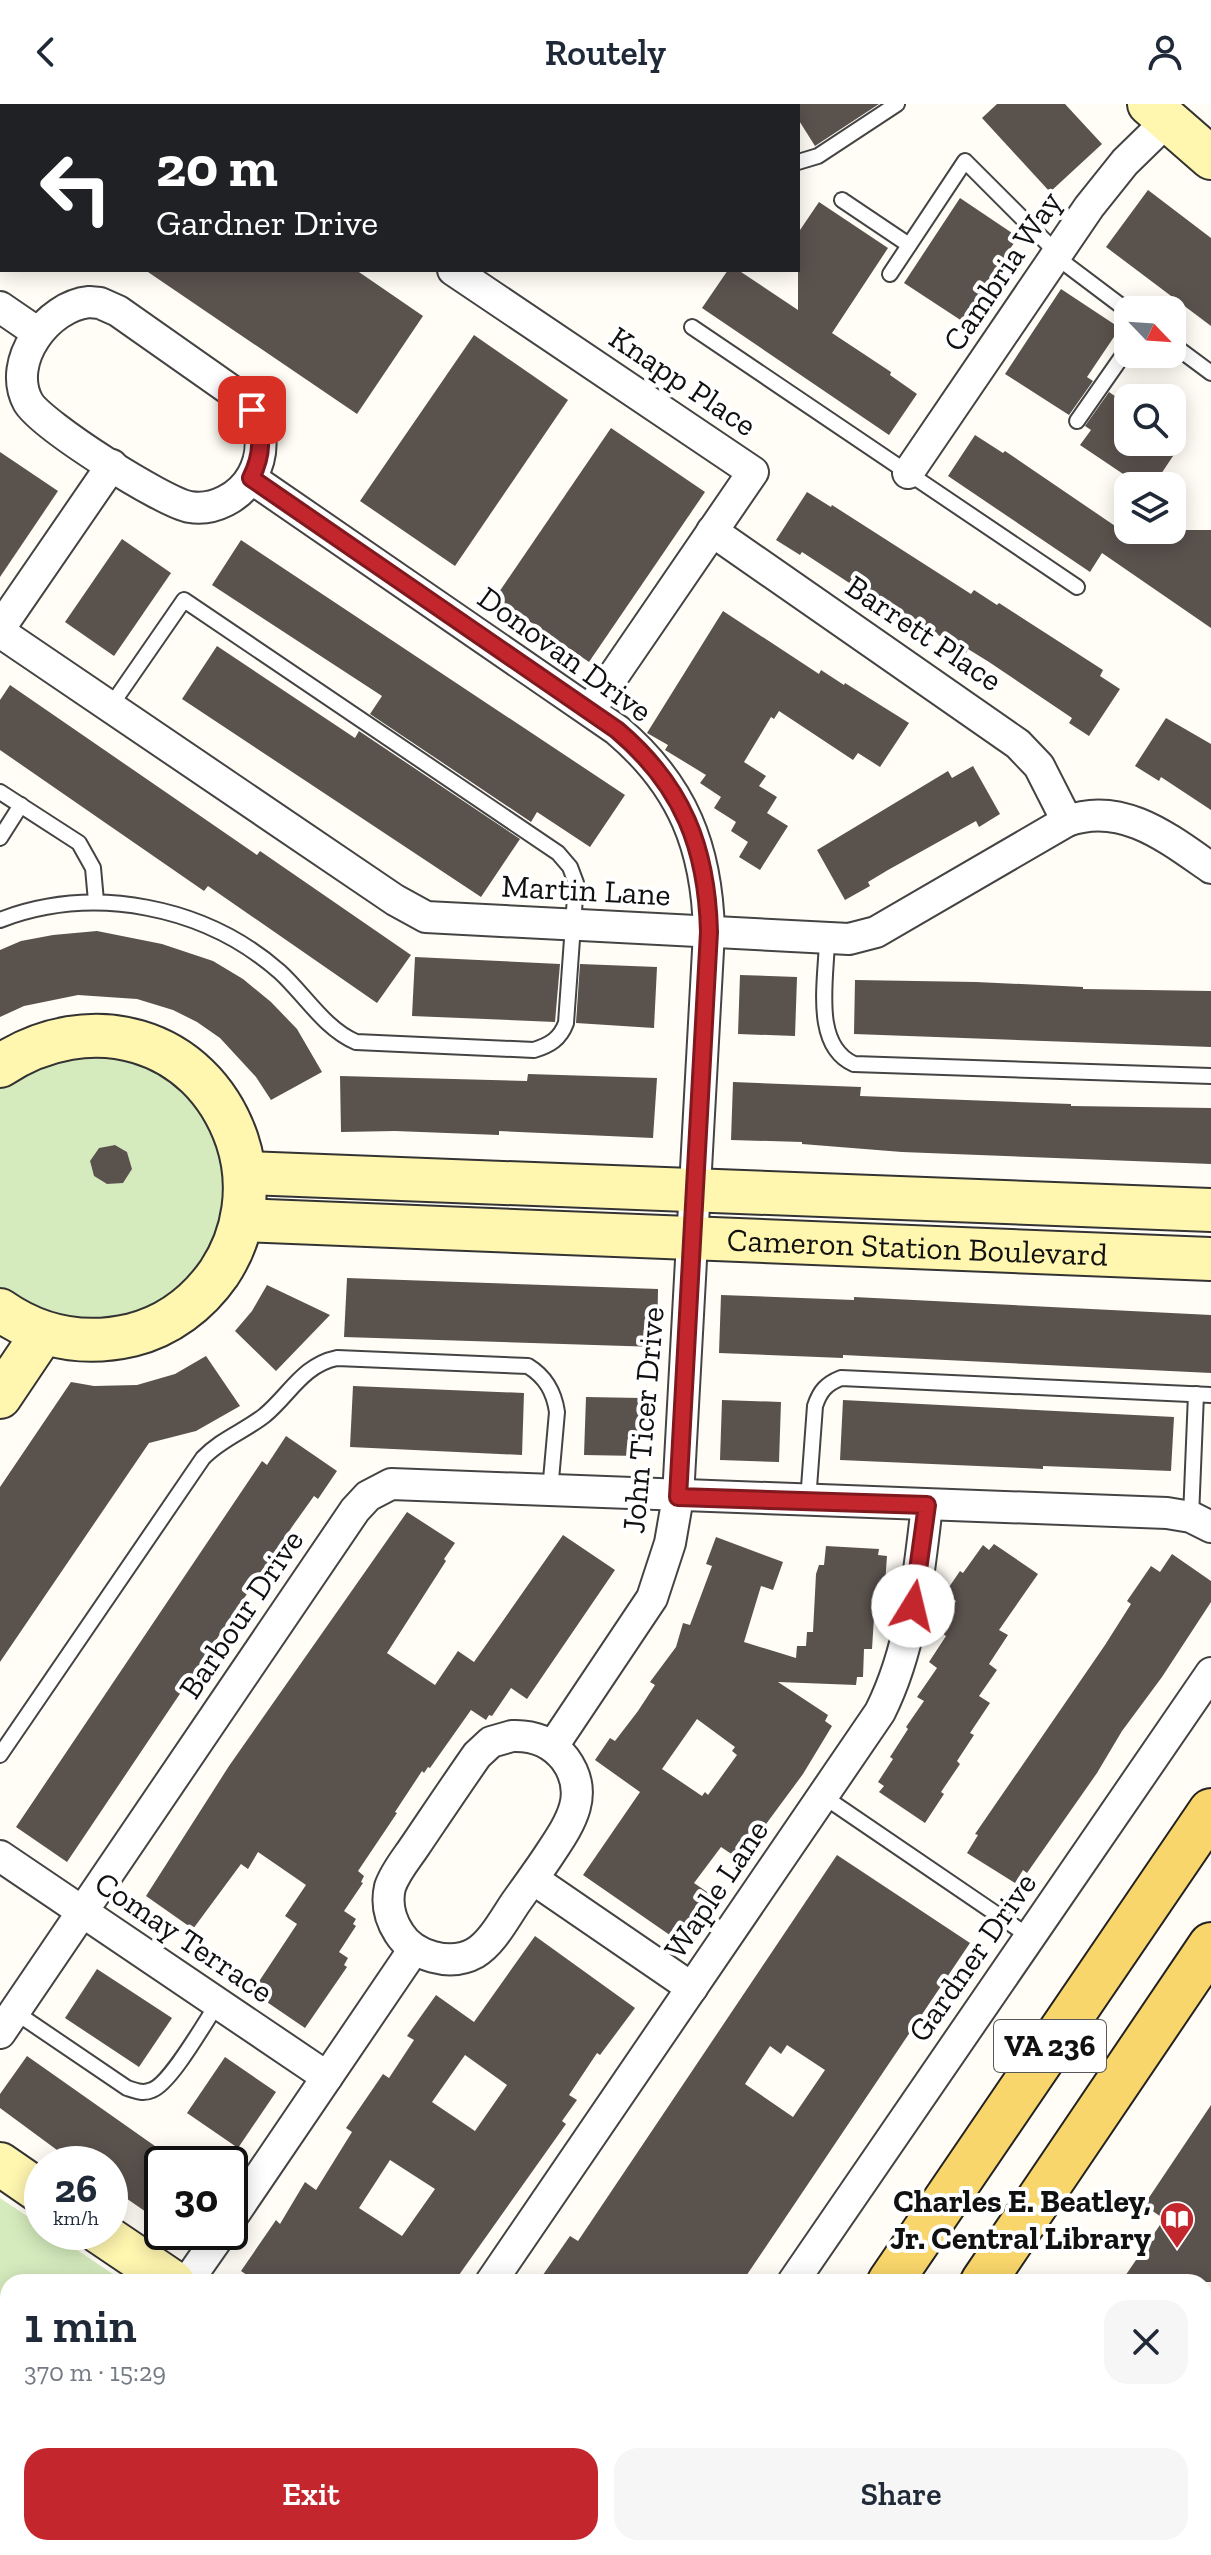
<!DOCTYPE html>
<meta charset="utf-8">
<style>
body{margin:0;font-family:"Zilla Slab",serif;background:#f6f6f7;color:#1f2937;height:100vh;display:flex;flex-direction:column;font-size:30px;white-space:nowrap}
*{box-sizing:border-box;margin:0}
p{font-size:26px;color:#747a83}
.icon{flex:none;width:44px;height:44px;fill:none;stroke:currentColor;stroke-width:2;stroke-linecap:round;stroke-linejoin:round}
.map{position:relative;flex:1;overflow:hidden}
.drawer{position:absolute;left:0px;top:2170px;width:1212px;height:282px;display:flex;flex-direction:column;background:#fff;border-radius:24px 24px 0 0;box-shadow:0 4px 20px #0003}
.drawer>*{flex:none}
.top-card{position:absolute;left:0px;top:0px;width:800px;height:168px;box-shadow:0 4px 20px #0003;background:#202124;color:#fff;overflow:hidden}
.needle{width:52px;rotate:115deg}
.buttons{position:absolute;left:1114px;top:192px;display:grid;gap:16px}
.buttons a{display:grid;place-items:center;width:72px;height:72px;border-radius:16px;background:#fff;box-shadow:0 4px 20px #0003;font-size:40px}
.speed{position:absolute;left:24px;top:2042px;display:flex;gap:16px;font-size:40px;font-weight:700;text-align:center}
.speed>*{display:grid;place-content:center;width:104px;height:104px;border-radius:50%;background:#fff;box-shadow:0 4px 20px #0003;line-height:1}
.speed small{font-size:20px;font-weight:400}
.speed .limit{border:4px solid #111;border-radius:12px;background:#fff;color:#111}
.pin{position:absolute;display:grid;place-items:center;width:68px;height:68px;color:#fff;margin:-34px;border-radius:16px;box-shadow:0 4px 12px #0006}
.me{position:absolute;width:88px;margin:-44px;rotate:9deg;stroke-linejoin:round;filter:drop-shadow(0 0 6px #0008)}
.turn{display:flex;align-items:center;gap:28px;height:168px;padding:0 24px;font-size:36px}
.turn .icon{width:104px;height:104px;stroke-width:2.5}
.turn b{display:block;font-size:56px;line-height:68px}
.round{display:grid;place-items:center;flex:none;width:84px;height:84px;border-radius:24px;background:#f6f6f7}
.overview{display:flex;align-items:center;justify-content:space-between;height:136px;padding:0 24px}
h1{font-size:48px;font-weight:600;line-height:60px}
.cta{display:flex;gap:16px;margin-top:auto;padding:16px 24px}
.cta a{flex:1;height:92px;border-radius:24px;background:#c4262e;color:#fff;font-size:32px;font-weight:600;line-height:92px;text-align:center}
.cta a+a{background:#f6f6f7;color:#1f2937}
header{display:flex;justify-content:space-between;align-items:center;height:104px;padding:0 24px;background:#fff;font-size:36px;font-weight:600}
.map>svg:first-child{display:block}
.green{fill:#d5ebbd;fill-rule:evenodd}
.forest{fill:#b9dc9c}
.pitch{fill:#e6f2cf}
.building{fill:#5a524d;fill-rule:evenodd}
.lines{fill:none;stroke-linecap:round;stroke-linejoin:round}
.lane-casing{stroke:#444;stroke-width:18}
.street-casing{stroke:#444;stroke-width:34}
.secondary-casing{stroke:#333;stroke-width:46}
.primary-casing{stroke:#222;stroke-width:48}
.lane{stroke:#fff;stroke-width:14}
.street{stroke:#fff;stroke-width:30}
.secondary{stroke:#fff6b0;stroke-width:42}
.primary{stroke:#f9d66b;stroke-width:44}
.route-casing{stroke:#7f191e;stroke-width:20}
.route{stroke:#c4262e;stroke-width:14}
.labels{text-anchor:middle;dominant-baseline:central;stroke-width:8;stroke-linejoin:round;paint-order:stroke}
.shield{fill:#fff;stroke:#585858;stroke-width:2}
.shield-label{font-size:30px;font-weight:bold;fill:#111}
.street-label{font-size:32px;fill:#111;stroke:#fff}
.poi-label{font-size:32px;font-weight:bold;fill:#111;stroke:#fff;text-anchor:end}
</style>
<header><svg class="icon" aria-label="back" viewBox="0 0 24 24"><path d="M15 5l-7 7 7 7"/></svg>Routely<svg class="icon" aria-label="person" viewBox="0 0 24 24"><circle cx="12" cy="8" r="4"/><path d="M4 21q1-7 8-7t8 7"/></svg></header>
<div class="map">
<svg width="1211" height="2451" viewBox="0 0 1211 2451">
<rect width="100%" height="100%" fill="#fffdf5"/>
<g class="green">
<path d="M58,952L134,953L190,988L224,1047L226,1112L194,1175L151,1207L76,1219L12,1195L0,1184V984L9,976ZM115,1041L127,1048L132,1065L123,1078L107,1080L94,1072L90,1057L99,1044Z"/>
<polygon points="0,2094 42,2122 42,2128 50,2128 125,2178 8,2178 8,2444 519,2444 530,2451 0,2451"/>
</g>
<polygon class="forest" points="889,2444 1016,2444 1026,2451 885,2451"/>
<polygon class="pitch" points="0,2246 8,2247 8,2444 57,2444 53,2451 0,2451"/>
<g class="building">
<polygon points="789,0 879,0 815,42 798,15 798,2"/>
<polygon points="997,0 1065,0 1102,40 1050,88 982,14"/>
<polygon points="1148,86 1211,134 1211,222 1106,143"/>
<polygon points="960,94 1018,133 962,217 904,179"/>
<polygon points="819,98 888,144 832,229 891,268 890,271 917,290 889,331 702,204 728,166 738,166 798,206 798,129"/>
<polygon points="145,166 356,166 423,212 357,310"/>
<polygon points="1061,185 1120,224 1087,273 1093,277 1069,311 1005,270"/>
<polygon points="474,231 568,296 455,462 360,397"/>
<polygon points="1109,288 1128,301 1128,338 1172,338 1172,330 1183,337 1153,382 1141,382 1080,341 1091,326 1085,322"/>
<polygon points="611,324 705,388 589,558 495,494"/>
<polygon points="975,331 1003,349 1005,347 1121,426 1211,426 1211,524 1102,449 1090,468 948,372"/>
<polygon points="0,348 58,387 0,473"/>
<polygon points="807,388 831,403 832,401 971,490 974,486 997,501 999,499 1103,566 1100,572 1120,585 1089,632 1069,619 1072,614 989,558 968,545 966,549 929,525 923,534 903,521 906,516 802,448 800,451 776,436"/>
<polygon points="122,435 171,469 114,552 65,518"/>
<polygon points="241,436 625,691 590,743 537,708 531,718 370,610 382,592 212,481"/>
<polygon points="723,507 819,570 821,566 844,581 845,579 909,619 880,663 858,649 853,656 779,607 774,615 771,613 744,658 766,672 759,682 777,693 767,709 788,722 760,766 739,753 748,738 731,727 736,718 714,704 721,693 700,679 706,671 665,646 668,641 647,629"/>
<polygon points="217,542 355,634 359,627 520,735 481,793 182,595"/>
<polygon points="10,581 257,751 260,747 411,851 377,899 208,782 204,787 0,646 0,596"/>
<polygon points="1166,614 1211,640 1211,706 1161,673 1159,677 1135,662"/>
<polygon points="973,662 1000,710 979,723 976,717 888,766 868,778 870,782 845,796 817,746 948,667 952,674"/>
<polygon points="97,827 162,840 213,857 243,875 271,898 297,925 322,968 271,996 256,973 220,934 197,918 173,906 137,895 78,891 24,902 0,913 0,846 21,837 53,831"/>
<polygon points="415,853 560,860 555,918 412,912"/>
<polygon points="580,860 657,863 654,924 576,919"/>
<polygon points="740,871 797,873 795,932 738,930"/>
<polygon points="855,876 976,878 1083,883 1083,885 1211,887 1211,943 854,930"/>
<polygon points="528,970 657,974 653,1034 499,1027 499,1031 395,1027 341,1028 340,972 527,977"/>
<polygon points="733,978 861,983 860,992 1071,1000 1071,1002 1211,1004 1211,1060 902,1048 802,1040 802,1038 731,1036"/>
<polygon points="115,1041 127,1048 132,1065 123,1079 107,1080 94,1072 90,1057 99,1044"/>
<polygon points="347,1174 658,1185 657,1243 344,1233"/>
<polygon points="267,1181 330,1211 276,1267 235,1227 252,1207"/>
<polygon points="721,1191 854,1196 854,1193 1211,1211 1211,1269 843,1251 843,1254 719,1249"/>
<polygon points="206,1252 240,1302 196,1327 149,1339 0,1558 0,1383 71,1278 94,1282 137,1281 175,1270"/>
<polygon points="353,1282 524,1289 522,1351 350,1343"/>
<polygon points="586,1293 641,1294 639,1352 584,1351"/>
<polygon points="722,1296 781,1298 779,1358 720,1356"/>
<polygon points="843,1296 1174,1313 1171,1367 1043,1362 1043,1365 1024,1364 840,1356"/>
<polygon points="286,1332 337,1367 318,1395 314,1392 294,1420 67,1758 16,1723 262,1357 267,1361"/>
<polygon points="407,1408 455,1439 444,1455 446,1457 387,1549 435,1581 458,1547 474,1558 563,1431 615,1466 527,1595 511,1584 492,1612 489,1611 486,1616 471,1606 430,1664 428,1663 424,1669 422,1667 395,1708 397,1709 358,1767 364,1772 361,1778 363,1779 344,1807 356,1815 353,1820 356,1822 339,1848 348,1854 344,1861 347,1863 305,1924 252,1888 297,1820 285,1812 306,1781 258,1748 248,1765 241,1760 193,1825 146,1792 229,1662"/>
<path d="M716,1433L783,1458L773,1486L761,1482L744,1538L796,1554L797,1542H806L807,1528H813L816,1470L819,1461H824L826,1442L879,1445L878,1451L887,1452L885,1481L883,1480L881,1513H874L872,1545H864L863,1573H857L856,1581L778,1578L828,1611L825,1617L832,1622L803,1670L744,1750L737,1745L733,1751L721,1743L694,1779L710,1790L677,1836L583,1771L640,1688L595,1656L610,1634L615,1637L638,1607L655,1581L650,1578L676,1543L683,1519L690,1521L712,1462L706,1460ZM697,1615L735,1643L732,1647L737,1651L708,1691L705,1688L702,1692L662,1665Z"/>
<polygon points="994,1440 1038,1470 999,1526 1008,1531 989,1560 997,1566 979,1592 990,1599 970,1629 974,1631 957,1657 960,1660 941,1688 944,1690 925,1719 879,1688 884,1682 878,1678 893,1655 890,1653 908,1625 906,1623 924,1597 917,1593 937,1564 929,1558 946,1532 937,1526 956,1497 945,1489 960,1467 963,1469 983,1441 989,1446"/>
<polygon points="1172,1450 1211,1477 1211,1498 1162,1573 1122,1627 1097,1669 1027,1769 1023,1766 1015,1779 967,1749 978,1731 975,1730 1105,1541 1131,1500 1127,1497 1151,1462 1160,1468"/>
<path d="M837,1751L970,1839L763,2147L742,2178H538L570,2132L578,2137ZM787,1941L825,1966L793,2013L745,1980L770,1942L781,1950Z"/>
<path d="M535,1832L635,1904L600,1951L597,1949L569,1991L577,1996L562,2017L566,2020L454,2178H257L241,2167L276,2116L280,2120L305,2078L316,2086L352,2028L346,2024L383,1970L389,1974L414,1936L407,1932L436,1891L474,1918ZM465,1951L507,1981L475,2027L432,1998ZM390,2056L435,2085L402,2132L359,2104Z"/>
<polygon points="97,1865 172,1914 139,1963 65,1914"/>
<polygon points="27,1952 162,2047 162,2119 110,2083 110,2060 76,2060 0,2004 0,1990"/>
<polygon points="225,1953 276,1988 238,2044 187,2009"/>
<polygon points="1211,2001 1211,2178 1121,2178 1164,2115 1144,2101"/>
</g>
<g class="lines">
<g class="lane-casing">
<g id="lane">
<polyline points="415,0 418,2"/>
<polyline points="798,58 818,52 897,0"/>
<polyline points="842,96 909,141"/>
<polyline points="1055,152 1128,207"/>
<polyline points="890,170 965,57 1057,149"/>
<polyline points="692,223 1077,483"/>
<polyline points="1172,240 1211,269"/>
<polyline points="1077,317 1128,244"/>
<polyline points="0,688 79,739 93,764 96,797"/>
<polyline points="0,734 21,701"/>
<path d="M0,816C94,780 205,802 280,868C305,891 325,925 356,938L534,946C550,941 560,935 566,919L576,779L570,763L558,749L184,496L110,603"/>
<path d="M827,833C827,873 811,941 854,960L1211,972"/>
<path d="M808,1397L815,1302C820,1287 826,1280 841,1274L1211,1291"/>
<polyline points="1191,1413 1196,1290"/>
<path d="M0,1651L203,1354C221,1335 245,1327 265,1311C290,1290 303,1261 337,1254L528,1262C546,1273 554,1288 557,1308L550,1387"/>
<polyline points="823,1692 1030,1833"/>
<path d="M15,1908L127,1984C136,1987 143,1990 152,1986C171,1979 205,1918 218,1899"/>
</g>
</g>
<g class="street-casing">
<g id="street">
<polyline points="206,0 209,2"/>
<polyline points="453,166 753,368 590,606"/>
<path d="M89,198L100,199L118,207L246,297C262,320 266,347 252,372C240,393 214,407 190,403C164,399 41,321 28,298C6,257 48,202 89,198Z"/>
<polyline points="0,203 38,229"/>
<polyline points="908,369 1089,103 1125,58 1167,17"/>
<path d="M251,374L617,626C683,682 707,744 709,828L678,1393L670,1439L652,1494L553,1642"/>
<polyline points="712,427 1018,640 1039,662 1067,717"/>
<polyline points="0,524 112,361"/>
<path d="M0,528L395,796L426,813L849,835L876,828L1067,717C1122,697 1168,734 1211,764"/>
<path d="M512,1632C533,1631 552,1638 565,1655C590,1689 571,1718 551,1748C540,1765 528,1781 516,1798C505,1814 492,1839 475,1849C450,1863 413,1852 399,1829C390,1815 386,1800 390,1783C395,1768 407,1754 415,1742C436,1711 456,1681 477,1651L491,1638Z"/>
<polyline points="0,1752 327,1973"/>
<polyline points="533,1775 692,1884"/>
<polyline points="0,1929 355,1406 368,1392 391,1380 1167,1409 1191,1413 1211,1423"/>
<polyline points="230,2116 414,1845"/>
<polyline points="187,2178 222,2128"/>
<path d="M491,2178L880,1608C912,1544 919,1471 927,1401"/>
<polyline points="793,2178 1211,1569"/>
</g>
</g>
<g class="secondary-casing">
<g id="secondary">
<polyline points="1149,0 1211,54"/>
<path d="M0,962C89,903 201,932 237,1036C252,1081 245,1130 219,1169C198,1199 168,1222 132,1231C85,1242 40,1234 0,1206"/>
<polyline points="245,1069 1211,1106"/>
<path id="s1" d="M242,1116L1211,1155"/>
<polyline points="0,1293 43,1229"/>
<polyline points="0,2060 42,2089"/>
<polyline points="99,2128 173,2178"/>
<polyline points="568,2444 579,2451"/>
</g>
</g>
<g class="primary-casing">
<g id="primary">
<polyline points="890,2178 1211,1707"/>
<polyline points="983,2178 1211,1841"/>
<polyline points="704,2451 708,2444"/>
<polyline points="798,2451 803,2444"/>
</g>
</g>
<use href="#lane" class="lane"/>
<use href="#street" class="street"/>
<use href="#secondary" class="secondary"/>
<use href="#primary" class="primary"/>
</g>
<g class="lines">
<g class="route-casing">
<path id="route" d="M252,306C263,331 263,350 251,374L617,626C683,682 707,744 709,828L678,1393L927,1401L913,1502"/>
</g>
<use href="#route" class="route"/>
</g>
<defs>
<g id="library-pin" transform="scale(1.8)"><path d="M0 17L-7.5 6A9.5 9.5 0 1 1 7.5 6Z" fill="#c4262e" stroke="#fff"/><path d="M-6-4Q-3-5.5-.7-3.5V5Q-3 3-6 4ZM6-4Q3-5.5 .7-3.5V5Q3 3 6 4Z" fill="#fff"/></g>
</defs>
<g fill-rule="evenodd">
<use href="#library-pin" x="1177" y="2115"/>
</g>
<g class="labels">
<rect class="shield" x="994" y="1916" width="112" height="52" rx="6"/>
<g class="shield-label">
<text x="1050" y="1942">VA 236</text>
</g>
<g class="street-label">
<text transform="translate(1002 167) rotate(-56)">Cambria Way</text>
<text transform="translate(683 277) rotate(34)">Knapp Place</text>
<text transform="translate(924 529) rotate(34)">Barrett Place</text>
<text transform="translate(565 550) rotate(36)">Donovan Drive</text>
<text transform="translate(586 786) rotate(3)">Martin Lane</text>
<text stroke="none"><textPath href="#s1" startOffset="676">Cameron Station Boulevard</textPath></text>
<text transform="translate(643 1316) rotate(-85)">John Ticer Drive</text>
<text transform="translate(241 1510) rotate(-56)">Barbour Drive</text>
<text transform="translate(716 1785) rotate(-56)">Waple Lane</text>
<text transform="translate(184 1833) rotate(34)">Comay Terrace</text>
<text transform="translate(972 1853) rotate(-55)">Gardner Drive</text>
</g>
<g class="poi-label">
<text x="1151" y="2097">Charles E. Beatley,<tspan x="1151" dy="37">Jr. Central Library</tspan></text>
</g>
</g>
</svg>
<div class="buttons">
<a><svg class="needle" viewBox="-14 -14 28 28"><path d="M0-13l5 13h-10z" fill="#e53935"/><path d="M0 13l5-13h-10z" fill="#747a83"/></svg></a>
<a><svg class="icon" aria-label="search" viewBox="0 0 24 24"><circle cx="10" cy="10" r="6"/><path d="M15 15l6 6"/></svg></a>
<a><svg class="icon" aria-label="layers" viewBox="0 0 24 24"><path d="M12 4l9 5-9 5-9-5zM3 14l9 5 9-5"/></svg></a>
</div>
<div class="speed"><div>26<small>km/h</small></div><div class="limit">30</div></div>
<div class="pin" style="left:252px;top:306px;background:#d93025"><svg class="icon" aria-label="arrive" viewBox="0 0 24 24"><path d="M6 21V4h12l-3 4 3 4H6"/></svg></div>
<svg class="me" style="left:913px;top:1502px" viewBox="-20 -20 40 40"><circle r="19" fill="#fff"/><path d="M0-13L10 11 0 6-10 11z" fill="#c4262e"/></svg>
<div class="top-card">
<div class="turn"><svg class="icon" aria-label="left" viewBox="0 0 24 24"><path d="M17 20v-9H6M10 6l-5 5 5 5"/></svg><div><b>20 m</b>Gardner Drive</div></div>
</div>
<section class="drawer">
<div class="overview"><div><h1>1 min</h1><p>370 m · 15:29</p></div><a class="round"><svg class="icon" aria-label="close" viewBox="0 0 24 24"><path d="M6 6l12 12M18 6L6 18"/></svg></a></div>
<div class="cta"><a>Exit</a><a>Share</a></div>
</section>
</div>
